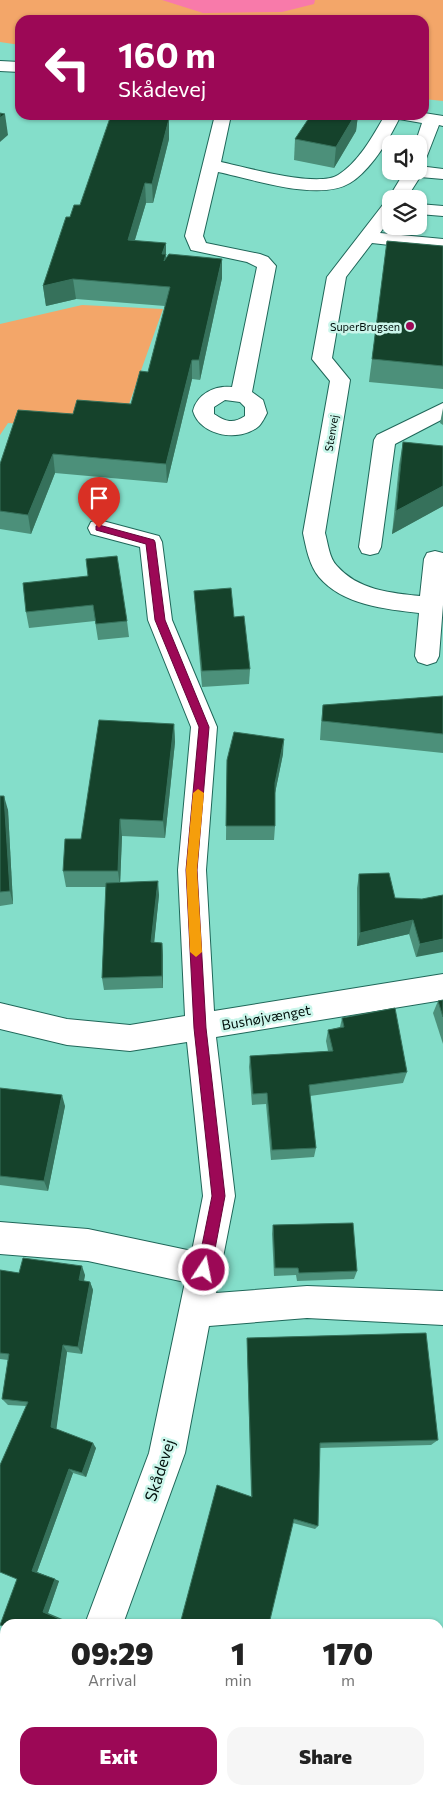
<!DOCTYPE html>
<meta charset="utf-8">
<style>
body{margin:0;font-family:Commissioner,sans-serif;background:#f6f6f6;color:#222;height:100vh;display:flex;flex-direction:column;font-size:19px;white-space:nowrap}
*{box-sizing:border-box;margin:0}
p{font-size:16px;color:#767676}
.icon{flex:none;width:28px;height:28px;fill:none;stroke:currentColor;stroke-width:2;stroke-linecap:round;stroke-linejoin:round}
.map{position:relative;flex:1;overflow:hidden}
.details{position:absolute;left:0px;top:1619px;width:444px;height:176px;display:flex;flex-direction:column;background:#fff;border-radius:15px 15px 0 0;box-shadow:0 1px 4px #0004}
.details>*{flex:none}
.hud{position:absolute;left:15px;top:15px;width:414px;height:105px;border-radius:15px;box-shadow:0 1px 4px #0004;background:#9c0856;color:#fff;overflow:hidden}
.buttons{position:absolute;left:382px;top:135px;display:grid;gap:10px}
.buttons a{display:grid;place-items:center;width:45px;height:45px;border-radius:10px;background:#fff;box-shadow:0 1px 4px #0004;font-size:25px}
.pin{position:absolute;display:grid;place-items:center;width:42px;height:42px;color:#fff;margin:-51px -21px;border-radius:50% 50% 50% 0;rotate:-45deg;box-shadow:0 0 5px #0007}
.pin .icon{rotate:45deg}
.me{position:absolute;width:55px;margin:-28px;rotate:11deg;stroke-linejoin:round;filter:drop-shadow(0 0 4px #0008)}
.turn{display:flex;align-items:center;gap:18px;height:105px;padding:0 20px;font-size:22px}
.turn .icon{width:65px;height:65px;stroke-width:2.5}
.turn b{display:block;font-size:35px;line-height:42px}
.eta{display:flex;justify-content:space-evenly;align-items:center;height:85px;text-align:center}
.eta b{font-size:30px;font-weight:800;line-height:35px}
.button{display:flex;gap:10px;margin-top:auto;padding:10px 20px}
.button a{flex:1;height:58px;border-radius:15px;background:#9c0856;color:#fff;font-size:20px;font-weight:800;line-height:58px;text-align:center}
.button a+a{background:#f6f6f6;color:#222}
.map>svg:first-child{display:block}
.green{fill:#f3a669}
.water{fill:#f87aaa}
.lines{fill:none;stroke-linecap:round;stroke-linejoin:round}
.minor-casing{stroke:#1f6759;stroke-width:2}
.minor{fill:#fff;fill-rule:evenodd}
.wall{fill:#4c907a}
.shaded-wall{fill:#36715b}
.building{fill:#15422b;stroke:#36715b}
.route{fill:#9c0856;stroke:#650538}
.slow{fill:#f59e0b}
.poi-dot{fill:#9c0856;stroke:#cbf6eb;stroke-width:2}
.labels{text-anchor:middle;dominant-baseline:central;stroke-width:5;stroke-linejoin:round;paint-order:stroke}
.far-poi-label{font-size:11px;fill:#000f0b;stroke:#cbf6eb;text-anchor:end}
.far-street-label{font-size:11px;fill:#000f0b;stroke:#cbf6eb}
.street-label{font-size:14px;fill:#000f0b;stroke:#cbf6eb}
.near-street-label{font-size:16px;fill:#000f0b;stroke:#cbf6eb}
</style>
<div class="map">
<svg width="443" height="1794" viewBox="0 0 443 1794">
<rect width="100%" height="100%" fill="#84deca"/>
<g class="green">
<polygon points="0,0 443,0 443,101 424,99 424,20 20,20 20,45 0,42"/>
<polygon points="82,305 163,309 119,432 8,423 0,435 0,324"/>
</g>
<polygon class="water" points="162,0 315,0 314,4 282,12 203,13"/>
<g class="lines">
<g class="minor-casing">
<g id="minor">
<polygon points="0,61 20,62 20,72 0,71"/>
<path d="M424,113L443,116V126L439,125L425,161L419,162V144H415L422,123L399,119C388,141 371,170 350,183C319,202 252,179 218,172L203,236L206,243L260,254L268,257L276,266L252,392L263,400L267,413C265,417 262,423 259,426C240,443 200,436 193,411C197,394 215,385 232,387L257,267L247,262L191,250L185,236L215,115H231L221,162C245,167 317,188 338,175C358,163 373,136 385,115H424ZM225,400L240,402L245,407V416C233,424 226,422 214,414V407Z"/>
<path d="M419,166L443,169V179L420,177L406,199H391V218L380,233L443,239V251L372,243L346,277L332,358L350,380L325,533C328,543 329,558 337,566C358,590 391,593 420,596L424,559L427,553L435,551L443,553V605L439,656L436,662L427,665L418,662L415,656L419,613C385,609 343,605 319,577C309,565 306,547 303,533L330,381L312,359L327,277L385,202L389,201L388,199L405,171H419Z"/>
<polygon points="419,204 443,206 443,216 419,214"/>
<polygon points="443,403 443,419 395,444 381,547 378,553 370,555 362,553 359,547 374,440 377,435"/>
<polygon points="99,520 159,536 162,542 172,620 217,727 206,870 214,1011 443,974 443,1000 216,1037 235,1196 216,1293 307,1286 443,1291 443,1325 307,1318 209,1326 185,1453 123,1624 85,1624 149,1453 185,1282 88,1261 0,1254 0,1222 88,1229 192,1251 203,1196 187,1042 130,1051 67,1045 0,1029 0,1003 67,1019 130,1025 185,1016 178,870 191,727 148,620 140,547 91,534 88,528 91,522"/>
</g>
</g>
<use href="#minor" class="minor"/>
</g>
<g class="wall">
<polygon points="311,115 358,115 356,131 334,168 294,160 295,139"/>
<polygon points="159,118 169,139 153,203 146,203 135,240 166,258 222,278 200,380 192,379 167,483 55,473 31,534 0,529 0,464 73,414 131,404 148,372 165,306 76,299 46,306 43,286 70,217"/>
<polygon points="387,241 443,246 443,389 369,382"/>
<polygon points="443,408 443,425 440,423"/>
<polygon points="403,442 443,446 443,506 392,534 399,465"/>
<polygon points="88,576 127,621 129,637 98,640 95,621 29,628 26,612"/>
<polygon points="194,591 234,617 250,669 249,684 202,687 195,606"/>
<polygon points="443,696 443,753 320,740 321,724 323,705"/>
<polygon points="174,724 175,742 165,838 122,836 120,882 159,895 154,942 162,943 163,956 163,988 104,990 102,978 106,887 66,887 63,871 81,839"/>
<polygon points="283,754 275,793 275,826 274,840 226,840 227,760"/>
<polygon points="0,796 8,810 13,904 0,906"/>
<polygon points="359,874 395,898 422,899 443,895 416,957 409,934 357,946 357,888"/>
<polygon points="443,1000 443,1044 433,1013 438,1001"/>
<polygon points="342,1018 407,1072 403,1083 310,1096 316,1148 314,1157 271,1160 266,1104 252,1105 249,1067 250,1056 328,1051 326,1041 328,1030 340,1027"/>
<polygon points="0,1088 65,1106 48,1191 0,1185"/>
<polygon points="273,1225 357,1271 354,1279 297,1281 296,1275 274,1276 272,1234"/>
<polygon points="0,1270 19,1273 85,1275 84,1281 90,1282 93,1290 82,1354 67,1352 56,1429 96,1448 86,1477 73,1473 37,1572 59,1581 48,1613 5,1624 17,1579 26,1406 8,1405 2,1399 8,1360 0,1359"/>
<polygon points="247,1338 438,1440 431,1445 319,1448 318,1526 315,1529 293,1523 251,1496 247,1346"/>
<polygon points="29,1790 154,1790 178,1794 68,1794"/>
</g>
<g class="shaded-wall">
<polygon points="5,114 8,135 0,142 0,118"/>
<polygon points="153,115 160,115 153,137 152,118"/>
<polygon points="355,115 358,115 356,131 334,168 336,147"/>
<polygon points="169,119 169,139 153,203 152,184"/>
<polygon points="145,183 146,203 129,259 128,240"/>
<polygon points="166,243 166,262 162,254"/>
<polygon points="222,259 222,278 200,380 199,360"/>
<polygon points="73,279 76,299 46,306 43,286"/>
<polygon points="192,360 192,379 167,483 166,464"/>
<polygon points="53,454 55,473 31,534 28,515"/>
<polygon points="443,486 443,506 392,534 396,511"/>
<polygon points="174,724 175,742 165,838 163,821"/>
<polygon points="284,739 283,754 274,798 275,783"/>
<polygon points="4,796 8,810 13,904 10,891"/>
<polygon points="120,819 122,836 120,887 118,871"/>
<polygon points="158,881 159,895 153,954 151,942"/>
<polygon points="413,920 409,934 357,946 360,933"/>
<polygon points="443,939 443,952 416,957 420,944"/>
<polygon points="162,943 163,956 163,988 162,976"/>
<polygon points="62,1095 65,1106 48,1191 44,1181"/>
<polygon points="82,1266 85,1275 82,1289 79,1280"/>
<polygon points="90,1282 93,1290 82,1354 78,1347"/>
<polygon points="63,1345 67,1352 56,1432 51,1427"/>
<polygon points="93,1443 96,1448 86,1477 82,1473"/>
<polygon points="69,1469 73,1473 37,1572 59,1581 48,1613 74,1624 71,1624 43,1612 32,1571"/>
</g>
<g class="building">
<polygon points="0,113 5,114 0,118"/>
<polygon points="111,115 153,115 152,118 169,119 152,184 145,183 128,240 166,243 162,254 166,254 164,261 169,254 222,259 199,360 192,360 166,464 53,454 28,515 0,511 0,464 18,410 73,414 77,400 131,404 140,371 148,372 170,287 73,279 43,286 66,217 70,217 74,205 80,205"/>
<polygon points="311,115 355,115 336,147 295,139"/>
<polygon points="387,241 443,246 443,366 372,359"/>
<polygon points="403,442 443,446 443,486 396,511"/>
<polygon points="117,556 127,621 96,624 93,605 26,612 23,583 88,576 86,559"/>
<polygon points="231,588 234,617 244,616 250,669 202,671 194,591"/>
<polygon points="443,696 443,734 322,721 323,705"/>
<polygon points="99,720 174,724 163,821 120,819 118,871 63,871 65,839 81,839"/>
<polygon points="234,732 284,739 275,783 275,826 226,826 227,760"/>
<polygon points="0,796 4,796 10,891 0,892"/>
<polygon points="389,873 395,898 422,899 443,895 443,939 420,944 413,920 360,933 359,874"/>
<polygon points="158,881 151,942 162,943 162,976 102,978 106,883"/>
<polygon points="443,1000 443,1017 438,1001"/>
<polygon points="395,1008 407,1072 309,1085 316,1148 272,1150 267,1093 253,1094 250,1056 333,1051 328,1030 344,1027 342,1018"/>
<polygon points="0,1088 62,1095 44,1181 0,1176"/>
<polygon points="353,1223 357,1271 299,1273 298,1268 275,1268 273,1225"/>
<polygon points="23,1258 82,1266 79,1280 90,1282 78,1347 63,1345 51,1427 93,1443 82,1473 69,1469 32,1571 55,1579 43,1612 71,1624 5,1624 5,1627 0,1625 17,1579 0,1572 0,1465 28,1402 2,1399 9,1354 0,1353 0,1270 19,1273"/>
<polygon points="426,1333 438,1440 320,1443 318,1526 294,1519 269,1624 180,1624 217,1485 252,1497 247,1338"/>
<polygon points="5,1662 5,1779 0,1777 0,1675"/>
<polygon points="29,1790 124,1790 148,1794 68,1794 36,1793"/>
<rect x="222" y="1790" width="133" height="4"/>
</g>
<polygon class="route" points="99,525 154,540 155,542 165,620 209,727 197,870 206,1028 225,1196 211,1270 209,1275 204,1277 199,1275 197,1270 212,1196 194,1028 186,870 199,727 155,620 146,544 96,530 96,526"/>
<polygon class="slow" points="198,789 204,793 197,870 202,952 196,957 190,952 186,870 193,793"/>
<circle class="poi-dot" cx="410" cy="326" r="5"/>
<g class="labels">
<g class="far-poi-label">
<text x="400" y="326">SuperBrugsen</text>
</g>
<g class="far-street-label">
<text transform="translate(331 433) rotate(-81)">Stenvej</text>
</g>
<g class="street-label">
<text transform="translate(266 1017) rotate(-10)">Bushøjvænget</text>
</g>
<g class="near-street-label">
<text transform="translate(159 1470) rotate(-72)">Skådevej</text>
</g>
</g>
</svg>
<div class="buttons">
<a><svg class="icon" aria-label="sound" viewBox="0 0 24 24"><path d="M4 9h4l5-4v14l-5-4H4zM17 9q2 3 0 6"/></svg></a>
<a><svg class="icon" aria-label="layers" viewBox="0 0 24 24"><path d="M12 4l9 5-9 5-9-5zM3 14l9 5 9-5"/></svg></a>
</div>
<div class="pin" style="left:99px;top:528px;background:#d93025"><svg class="icon" aria-label="arrive" viewBox="0 0 24 24"><path d="M6 21V4h12l-3 4 3 4H6"/></svg></div>
<svg class="me" style="left:204px;top:1270px" viewBox="-20 -20 40 40"><circle r="17" fill="#9c0856" stroke="#fff" stroke-width="3"/><path d="M0-11L8 9 0 5-8 9z" fill="#fff"/></svg>
<div class="hud">
<div class="turn"><svg class="icon" aria-label="left" viewBox="0 0 24 24"><path d="M17 20v-9H6M10 6l-5 5 5 5"/></svg><div><b>160 m</b>Skådevej</div></div>
</div>
<section class="details">
<div class="eta">
<div><b>09:29</b><p>Arrival</p></div>
<div><b>1</b><p>min</p></div>
<div><b>170</b><p>m</p></div>
</div>
<div class="button"><a>Exit</a><a>Share</a></div>
</section>
</div>
